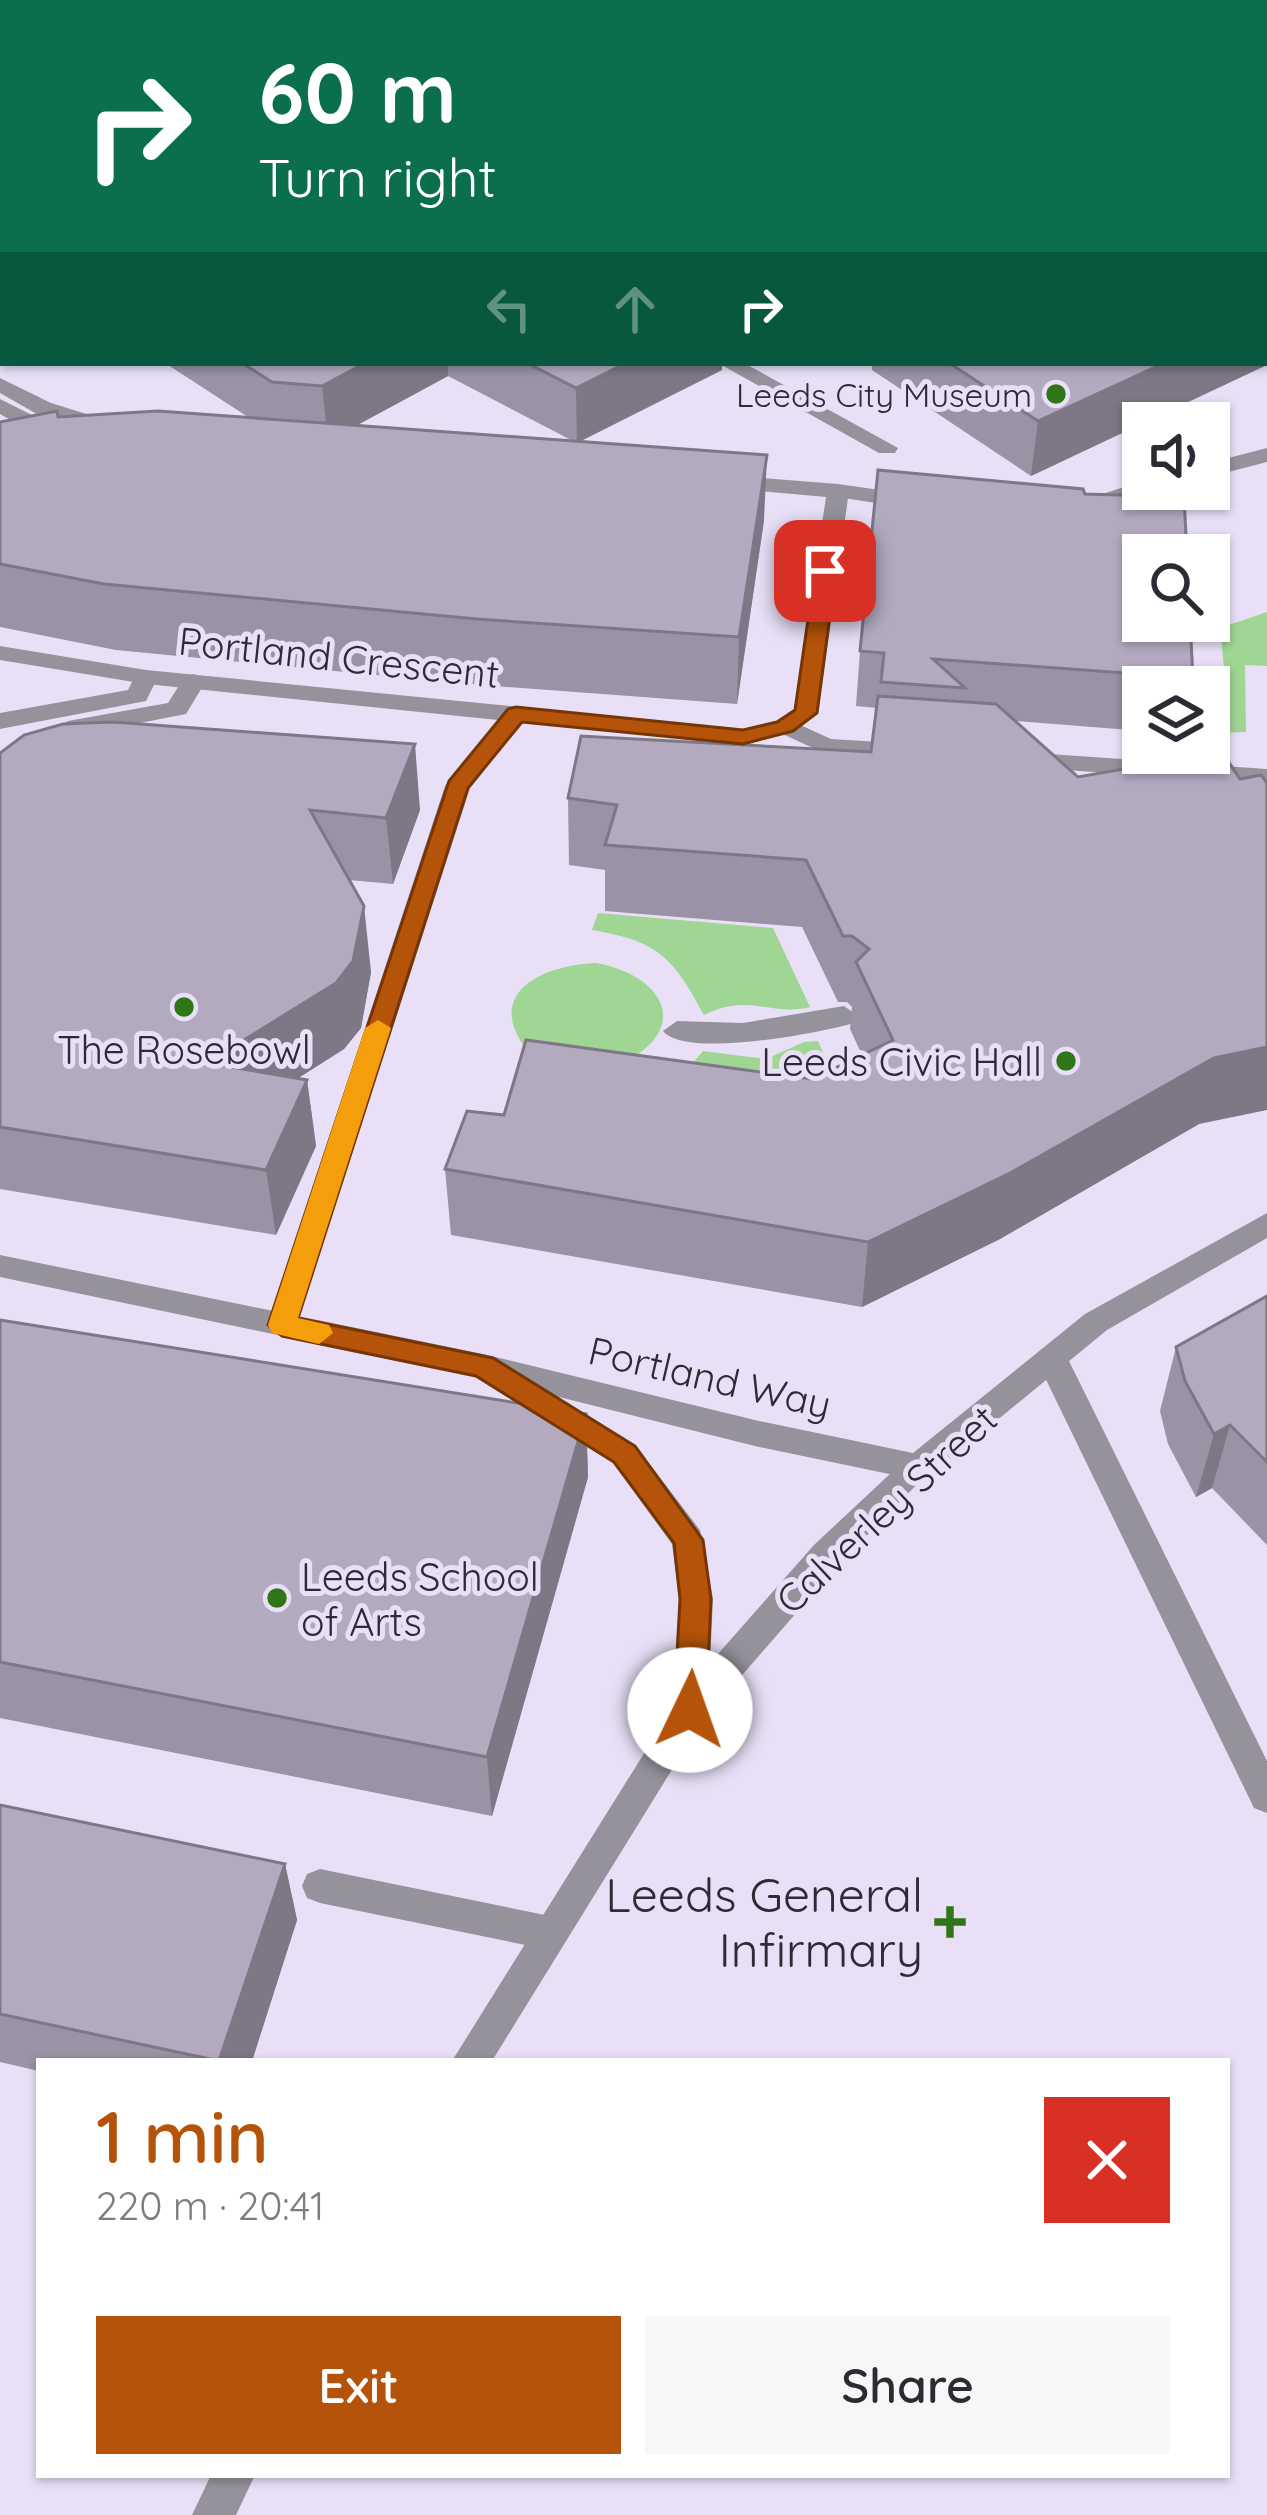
<!DOCTYPE html>
<meta charset="utf-8">
<style>
body{margin:0;font-family:Quicksand,sans-serif;background:#f7f7f7;color:#2b2b33;height:100vh;display:flex;flex-direction:column;font-size:45px;white-space:nowrap}
*{box-sizing:border-box;margin:0}
p{font-size:39px;color:#7c7c81}
.icon{flex:none;width:66px;height:66px;fill:none;stroke:currentColor;stroke-width:2;stroke-linecap:round;stroke-linejoin:round}
.map{position:relative;flex:1;overflow:hidden}
.drawer{position:absolute;left:36px;top:2058px;width:1194px;height:420px;display:flex;flex-direction:column;background:#fff;border-radius:0px;box-shadow:0 3px 9px #0004}
.drawer>*{flex:none}
.top-card{position:absolute;left:0px;top:0px;width:1269px;height:366px;box-shadow:0 3px 9px #0004;background:#0b6e4f;color:#fff;overflow:hidden}
.tools{position:absolute;left:1122px;top:402px;display:grid;gap:24px}
.tools a{display:grid;place-items:center;width:108px;height:108px;border-radius:0px;background:#fff;box-shadow:0 3px 9px #0004;font-size:60px}
.pin{position:absolute;display:grid;place-items:center;width:102px;height:102px;color:#fff;margin:-51px;border-radius:24px;box-shadow:0 6px 18px #0006}
.me{position:absolute;width:132px;margin:-66px;rotate:3deg;stroke-linejoin:round;filter:drop-shadow(0 0 9px #0008)}
.turn{display:flex;align-items:center;gap:42px;height:252px;padding:0 60px;font-size:54px}
.turn .icon{width:156px;height:156px;stroke-width:2.5}
.turn b{display:block;font-size:84px;line-height:102px}
.lanes{display:flex;align-items:center;height:114px;padding:0 60px;background:#0003;justify-content:center;gap:60px;direction:ltr}
.lanes .off{opacity:.35}
.round{display:grid;place-items:center;flex:none;width:126px;height:126px;border-radius:0px;background:#f7f7f7}
.overview{display:flex;align-items:center;justify-content:space-between;height:204px;padding:0 60px}
h1{font-size:72px;font-weight:600;line-height:90px;color:#b45309}
.cta{display:flex;gap:24px;margin-top:auto;padding:24px 60px}
.cta a{flex:1;height:138px;border-radius:0px;background:#b45309;color:#fff;font-size:48px;font-weight:600;line-height:138px;text-align:center}
.cta a+a{background:#f7f7f7;color:#2b2b33}
.map>svg:first-child{display:block}
.green{fill:#a0d693}
.lines{fill:none;stroke-linecap:round;stroke-linejoin:round}
.service{fill:#96929c;fill-rule:evenodd}
.pedestrian{fill:#96929c;fill-rule:evenodd}
.minor{fill:#96929c;fill-rule:evenodd}
.tertiary{fill:#96929c;fill-rule:evenodd}
.trunk{fill:#4a4354;fill-rule:evenodd}
.wall{fill:#9a92a5;fill-rule:evenodd}
.shaded-wall{fill:#7d7786}
.building{fill:#b3aac0;stroke:#7d7786;stroke-width:3}
.route{fill:#b45309;stroke:#753606;stroke-width:3}
.slow{fill:#f59e0b}
.poi-dot{fill:#2f7619;stroke:#e9e0f7;stroke-width:4.5}
.labels{text-anchor:middle;dominant-baseline:central;stroke-width:10;stroke-linejoin:round;paint-order:stroke}
.far-poi-label{font-size:33px;fill:#2e2b34;stroke:#e9e0f7;text-anchor:end}
.street-label{font-size:39px;fill:#2e2b34;stroke:#e9e0f7}
.poi-label{font-size:39px;fill:#2e2b34;stroke:#e9e0f7}
.near-poi-label{font-size:48px;fill:#2e2b34;stroke:#e9e0f7;text-anchor:end}
</style>
<div class="map">
<svg width="1267" height="2515" viewBox="0 0 1267 2515">
<rect width="100%" height="100%" fill="#e9e0f7"/>
<g class="green">
<polygon points="1267,612 1267,666 1245,665 1246,732 1220,733 1229,720 1220,628"/>
<path d="M598,913L773,928L810,1007C771,1017 750,992 704,1015C673,957 658,941 592,930Z"/>
<path d="M596,963C663,975 694,1028 621,1064L526,1049C483,991 545,965 596,963Z"/>
<polygon points="818,1041 854,1122 684,1073 703,1051 766,1059 804,1042"/>
</g>
<g class="lines">
<g class="service">
<polygon points="718,363 744,363 898,448 895,453 879,453"/>
<polygon points="838,484 915,495 926,502 915,509 830,496 830,486"/>
<polygon points="146,670 158,677 146,701 0,729 0,713 128,690 137,672"/>
<polygon points="194,674 206,681 186,714 68,737 56,729 68,721 168,703 185,676"/>
<polygon points="516,706 528,714 470,788 297,1325 293,1333 271,1333 267,1325 445,786 507,709"/>
<path d="M844,1006L858,1016L854,1023C820,1033 685,1059 663,1031L677,1021L743,1023Z"/>
<polygon points="1052,1347 1063,1350 1068,1359 1267,1761 1267,1813 1254,1808 1036,1359 1041,1350"/>
<polygon points="320,1869 550,1916 563,1921 568,1933 563,1945 550,1950 320,1903 307,1898 302,1886 307,1874"/>
</g>
<g class="pedestrian">
<polygon points="0,399 62,430 65,435 62,440 46,440 0,414"/>
<polygon points="1267,448 1267,462 1209,477 1209,463"/>
<polygon points="1143,481 1143,489 1153,489 1151,493 1082,511 1071,504"/>
<polygon points="785,718 831,739 912,744 924,752 912,760 826,754 776,731 773,726"/>
<polygon points="1020,752 1267,769 1267,785 1011,766 1008,760"/>
</g>
<g class="minor">
<polygon points="1267,65 1267,76 1266,76 1266,65"/>
<polygon points="0,378 51,403 122,425 111,431 35,413 0,393"/>
<polygon points="724,475 838,484 849,491 818,713 794,731 743,745 146,684 0,660 0,646 146,670 743,729 776,721 794,710 826,497 716,487 716,477"/>
<polygon points="483,1354 635,1445 700,1530 713,1599 710,1663 814,1545 907,1458 918,1454 929,1458 934,1467 838,1565 702,1721 492,2061 452,2061 673,1707 679,1599 672,1544 613,1463 472,1375 467,1366 472,1357"/>
<polygon points="211,2475 255,2475 236,2515 192,2515"/>
</g>
<g class="tertiary">
<polygon points="1160,0 1179,0 1181,3 1162,3"/>
<rect x="1266" y="80" width="1" height="10"/>
<polygon points="1267,1213 1267,1238 1107,1330 929,1476 918,1480 759,1447 483,1378 0,1277 0,1255 483,1354 759,1421 913,1453 1085,1314"/>
</g>
<polygon class="trunk" points="3,339 3,354 0,355 0,340"/>
</g>
<g class="wall">
<polygon points="0,0 686,0 678,3 3,3 3,269 0,268"/>
<polygon points="735,0 1146,0 1145,3 741,3"/>
<polygon points="1240,0 1267,0 1267,27 1266,3 1243,3"/>
<path d="M165,363H722V370L580,441L764,520L737,704L481,685L116,650L0,627V422L58,417H248ZM448,376L573,441L357,425Z"/>
<polygon points="872,363 1266,363 1031,476 872,370"/>
<polygon points="860,651 1193,678 1191,687 1143,687 1143,731 1015,721 1199,1124 1000,1239 862,1307 451,1235 445,1169 504,1115 812,1079 862,1055 850,1029 852,1007 847,1002 838,1002 802,927 605,911 605,870 569,865 568,798 871,752 877,708 856,706"/>
<polygon points="0,753 420,810 393,884 349,880 371,972 361,1028 344,1049 298,1078 307,1080 316,1146 276,1235 0,1189"/>
<polygon points="1267,1296 1267,1545 1212,1488 1196,1497 1168,1444 1160,1411 1176,1347"/>
<polygon points="0,1320 586,1414 588,1477 492,1816 0,1718"/>
<polygon points="0,1805 285,1864 297,1920 252,2061 39,2061 39,2071 0,2062"/>
</g>
<g class="shaded-wall">
<polygon points="558,0 686,0 678,3 551,3"/>
<polygon points="1085,0 1146,0 1145,3 1077,3"/>
<polygon points="1266,316 1267,365 1031,476 1038,421 1164,363 1266,363"/>
<polygon points="365,363 448,363 448,376 328,441 322,386"/>
<polygon points="626,363 722,363 722,370 577,443 576,388"/>
<polygon points="767,455 764,520 737,704 739,637"/>
<polygon points="415,744 420,810 393,884 386,818"/>
<polygon points="364,906 371,972 361,1028 344,1049 218,1129 207,1063"/>
<polygon points="1267,1047 1267,1110 1199,1124 1000,1239 862,1307 868,1242 1214,1058"/>
<polygon points="307,1080 316,1146 276,1235 266,1170"/>
<polygon points="586,1414 588,1477 492,1816 487,1757"/>
<polygon points="1230,1425 1212,1488 1196,1497 1214,1434"/>
<polygon points="285,1864 297,1920 252,2061 219,2061"/>
</g>
<g class="building">
<polygon points="0,0 558,0 551,3 3,3 3,219 0,218"/>
<polygon points="831,0 1085,0 1077,3 824,3"/>
<polygon points="1267,121 1267,316 1266,316 1266,122"/>
<polygon points="242,363 365,363 322,386 272,382"/>
<polygon points="527,363 626,363 576,388"/>
<polygon points="949,363 1164,363 1038,421"/>
<polygon points="57,411 58,417 158,411 767,455 739,637 477,619 104,584 0,564 0,422"/>
<polygon points="878,470 1083,489 1085,494 1184,497 1187,555 1143,555 1143,621 1190,621 1193,678 933,659 965,688 881,682 884,653 860,651"/>
<polygon points="878,696 996,704 1078,777 1222,752 1240,779 1261,775 1267,783 1267,1047 1214,1058 1010,1173 868,1242 445,1169 467,1111 504,1115 526,1040 812,1079 893,1040 856,962 869,949 852,936 843,936 806,860 605,845 617,805 568,798 581,736 871,752"/>
<polygon points="113,722 415,744 386,818 310,810 364,906 353,961 336,983 207,1063 307,1080 266,1170 0,1127 0,753 24,735 63,724"/>
<polygon points="1267,1296 1267,1462 1230,1425 1214,1434 1185,1381 1176,1347"/>
<polygon points="0,1320 586,1414 487,1757 0,1662"/>
<polygon points="0,1805 285,1864 219,2061 0,2014"/>
</g>
<polygon class="route" points="825,565 836,571 817,713 793,731 743,744 522,722 468,788 298,1318 493,1358 635,1446 703,1540 711,1599 706,1710 701,1719 690,1723 679,1719 674,1710 680,1599 674,1543 614,1462 476,1376 282,1336 268,1325 449,781 508,709 516,707 743,730 777,722 795,710 815,571"/>
<polygon class="slow" points="378,1020 391,1028 298,1318 329,1325 333,1333 319,1344 272,1333 268,1325 365,1028"/>
<g class="poi-dot">
<circle cx="1056" cy="394" r="12"/>
<circle cx="184" cy="1007" r="12"/>
<circle cx="1066" cy="1061" r="12"/>
<circle cx="277" cy="1598" r="12"/>
<path d="M944 1904h12v12h12v12h-12v12h-12v-12h-12v-12h12z"/>
</g>
<g class="labels">
<g class="far-poi-label">
<text x="1032" y="394">Leeds City Museum</text>
</g>
<g class="street-label">
<text transform="translate(339 657) rotate(6)">Portland Crescent</text>
<text transform="translate(710 1377) rotate(13)">Portland Way</text>
<text transform="translate(886 1509) rotate(-43)">Calverley Street</text>
</g>
<g class="poi-label">
<text x="184" y="1049">The Rosebowl</text>
<text x="1042" y="1061" text-anchor="end">Leeds Civic Hall</text>
<text x="301" y="1576" text-anchor="start">Leeds School<tspan x="301" dy="45">of Arts</tspan></text>
</g>
<g class="near-poi-label">
<text x="923" y="1894">Leeds General<tspan x="923" dy="55">Infirmary</tspan></text>
</g>
</g>
</svg>
<div class="tools">
<a><svg class="icon" aria-label="sound" viewBox="0 0 24 24"><path d="M4 9h4l5-4v14l-5-4H4zM17 9q2 3 0 6"/></svg></a>
<a><svg class="icon" aria-label="search" viewBox="0 0 24 24"><circle cx="10" cy="10" r="6"/><path d="M15 15l6 6"/></svg></a>
<a><svg class="icon" aria-label="layers" viewBox="0 0 24 24"><path d="M12 4l9 5-9 5-9-5zM3 14l9 5 9-5"/></svg></a>
</div>
<div class="pin" style="left:825px;top:571px;background:#d93025"><svg class="icon" aria-label="arrive" viewBox="0 0 24 24"><path d="M6 21V4h12l-3 4 3 4H6"/></svg></div>
<svg class="me" style="left:690px;top:1710px" viewBox="-20 -20 40 40"><circle r="19" fill="#fff"/><path d="M0-13L10 11 0 6-10 11z" fill="#b45309"/></svg>
<div class="top-card">
<div class="turn"><svg class="icon" aria-label="right" viewBox="0 0 24 24"><path d="M7 20v-9h11M14 6l5 5-5 5"/></svg><div><b>60 m</b>Turn right</div></div>
<div class="lanes"><svg class="icon off" aria-label="left" viewBox="0 0 24 24"><path d="M17 20v-9H6M10 6l-5 5 5 5"/></svg><svg class="icon off" aria-label="ahead" viewBox="0 0 24 24"><path d="M12 20V5M6 11l6-6 6 6"/></svg><svg class="icon" aria-label="right" viewBox="0 0 24 24"><path d="M7 20v-9h11M14 6l5 5-5 5"/></svg></div>
</div>
<section class="drawer">
<div class="overview"><div><h1>1 min</h1><p>220 m · 20:41</p></div><a class="round" style="background:#d93025;color:#fff"><svg class="icon" aria-label="close" viewBox="0 0 24 24"><path d="M6 6l12 12M18 6L6 18"/></svg></a></div>
<div class="cta"><a>Exit</a><a>Share</a></div>
</section>
</div>
